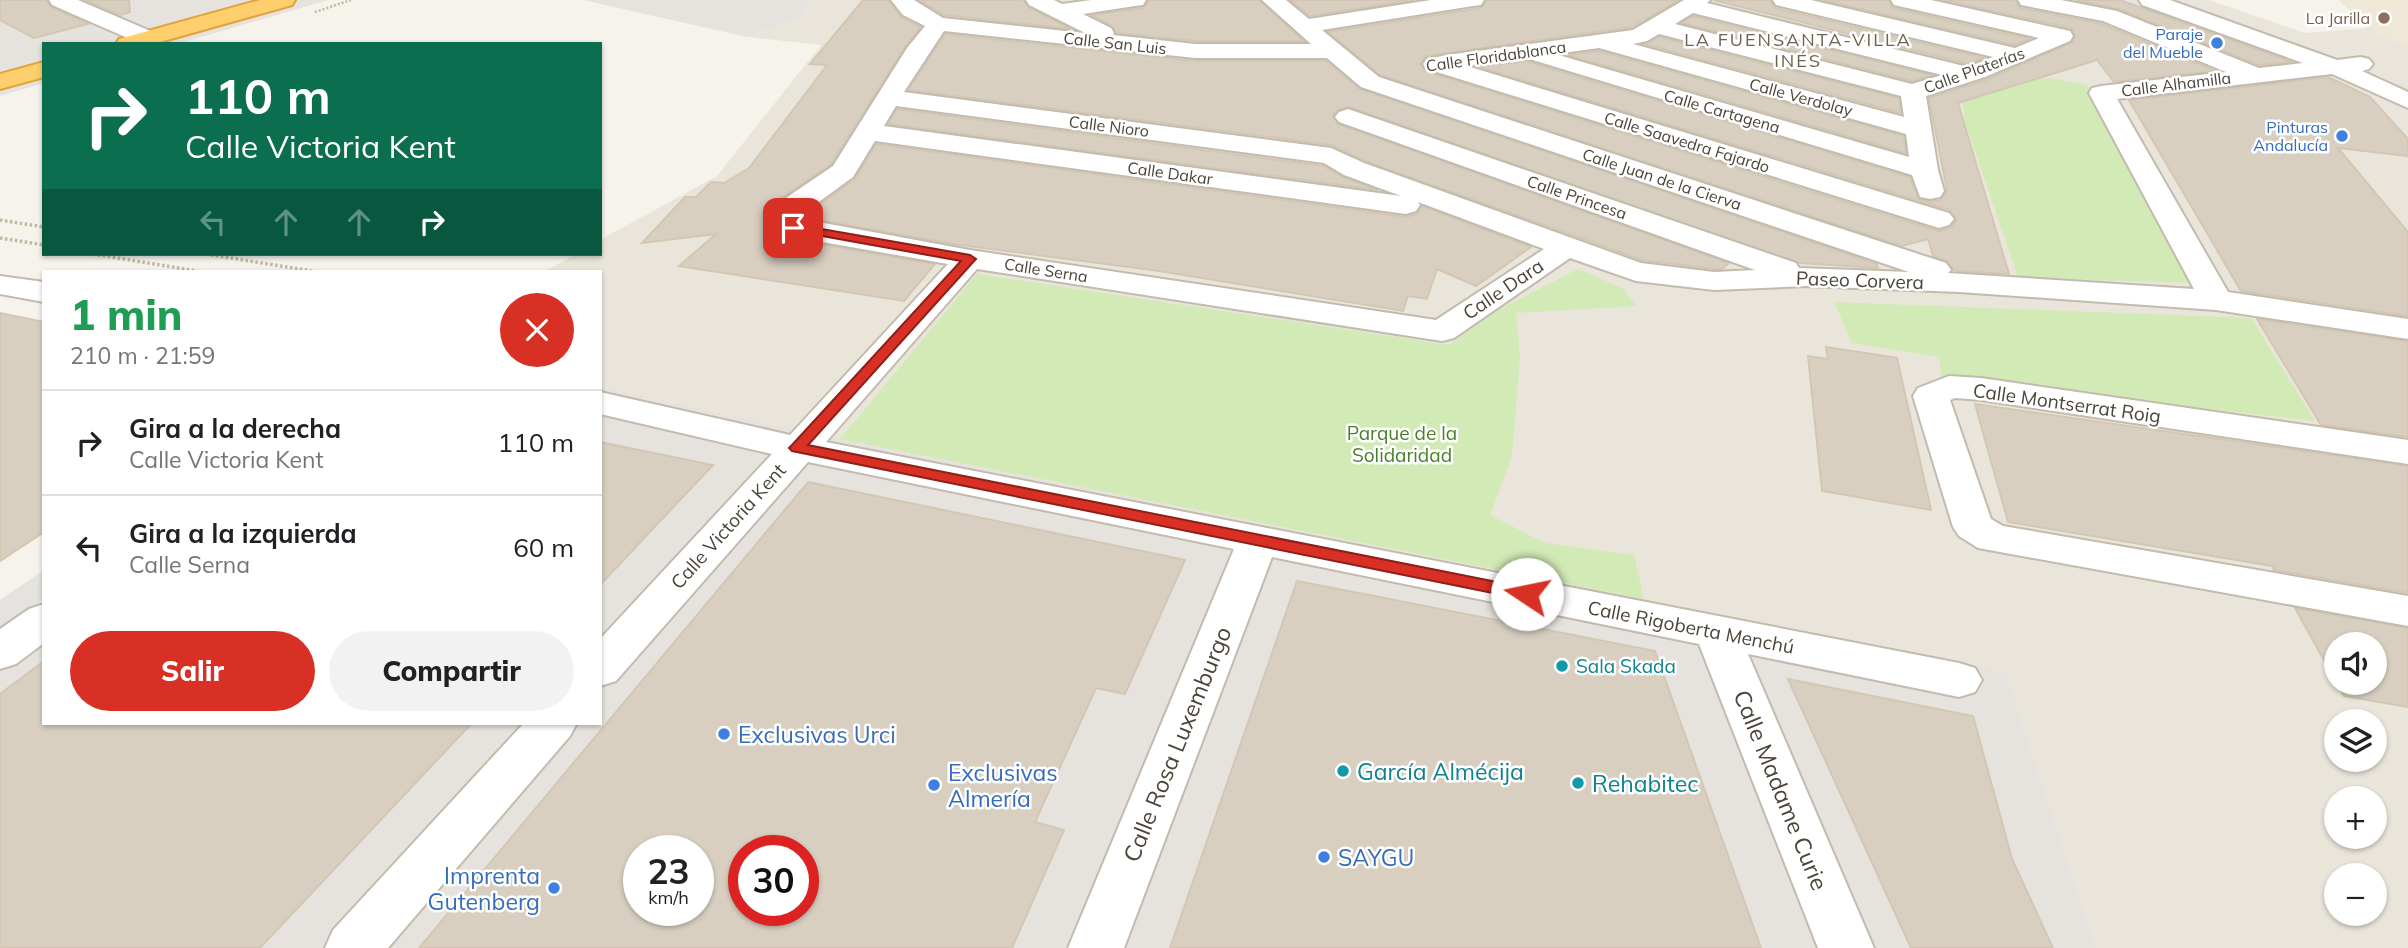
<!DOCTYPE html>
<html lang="es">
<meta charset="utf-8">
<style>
body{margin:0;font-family:Mulish,sans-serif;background:#f2f2f2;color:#202124;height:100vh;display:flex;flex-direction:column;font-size:26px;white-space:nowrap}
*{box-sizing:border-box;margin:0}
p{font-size:23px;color:#757577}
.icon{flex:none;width:38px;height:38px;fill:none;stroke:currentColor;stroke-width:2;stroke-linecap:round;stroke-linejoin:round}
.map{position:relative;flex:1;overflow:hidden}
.details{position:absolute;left:42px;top:270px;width:560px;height:455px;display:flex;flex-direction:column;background:#fff;border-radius:0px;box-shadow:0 2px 5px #0004}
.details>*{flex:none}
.top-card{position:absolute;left:42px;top:42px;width:560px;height:214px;border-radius:0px;box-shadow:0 2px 5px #0004;background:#0b6e4f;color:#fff;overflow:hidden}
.buttons{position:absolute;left:2324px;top:632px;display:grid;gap:14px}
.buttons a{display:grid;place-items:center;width:63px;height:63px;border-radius:50%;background:#fff;box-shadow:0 2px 5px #0004;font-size:35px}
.speed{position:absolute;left:623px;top:835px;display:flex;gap:14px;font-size:35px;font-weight:700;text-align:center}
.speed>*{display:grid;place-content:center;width:91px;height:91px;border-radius:50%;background:#fff;box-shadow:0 2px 5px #0004;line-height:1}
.speed small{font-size:18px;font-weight:400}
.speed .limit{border:10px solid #d22;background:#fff;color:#111}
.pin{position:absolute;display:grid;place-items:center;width:60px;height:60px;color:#fff;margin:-30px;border-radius:14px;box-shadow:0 4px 10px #0006}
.me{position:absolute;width:77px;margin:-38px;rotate:281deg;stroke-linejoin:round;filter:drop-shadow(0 0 5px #0008)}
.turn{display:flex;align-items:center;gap:24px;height:147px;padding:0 28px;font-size:32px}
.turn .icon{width:91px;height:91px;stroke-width:2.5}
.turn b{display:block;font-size:49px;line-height:60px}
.lanes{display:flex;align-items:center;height:66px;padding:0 28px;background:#0003;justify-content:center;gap:35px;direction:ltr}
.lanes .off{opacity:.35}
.round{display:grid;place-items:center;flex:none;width:74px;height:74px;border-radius:37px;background:#f2f2f2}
.head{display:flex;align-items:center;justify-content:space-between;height:119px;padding:0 28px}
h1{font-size:42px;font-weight:800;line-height:52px;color:#1e9e55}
.button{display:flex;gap:14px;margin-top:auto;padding:14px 28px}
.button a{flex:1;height:80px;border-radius:42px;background:#d93025;color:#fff;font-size:28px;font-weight:800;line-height:80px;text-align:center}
.button a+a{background:#f2f2f2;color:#202124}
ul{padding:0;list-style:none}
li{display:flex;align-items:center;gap:21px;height:105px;padding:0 28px;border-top:2px solid #e0e0e0}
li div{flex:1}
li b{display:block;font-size:26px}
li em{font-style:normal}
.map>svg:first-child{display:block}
.residential{fill:#eae5da;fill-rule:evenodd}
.industrial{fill:#e6e2dd;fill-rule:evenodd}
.education{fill:#efe8d6}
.green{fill:#d2eab5}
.parking{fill:#e5e3e0}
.building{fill:#d8cfc1;stroke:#d3c7b4;stroke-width:2;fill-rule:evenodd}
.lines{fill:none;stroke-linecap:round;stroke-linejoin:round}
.minor-casing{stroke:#c2bbae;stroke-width:4}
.highway-casing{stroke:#e0a43c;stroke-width:4}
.path-far1{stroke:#c4b79f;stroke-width:2.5;stroke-dasharray:2 2;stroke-linecap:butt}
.path{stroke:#c4b79f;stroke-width:3.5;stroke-dasharray:2.5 2.5;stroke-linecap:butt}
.minor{fill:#fff;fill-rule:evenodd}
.highway{fill:#ffcf6e;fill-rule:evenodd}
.route{fill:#d93025;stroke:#8d1f18;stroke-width:2}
.education-dot{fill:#8d6e63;stroke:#fff;stroke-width:2.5}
.shop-dot{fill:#3f7fe0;stroke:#fff;stroke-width:2.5}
.culture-dot{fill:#0f9aa8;stroke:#fff;stroke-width:2.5}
.labels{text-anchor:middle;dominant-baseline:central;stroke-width:5;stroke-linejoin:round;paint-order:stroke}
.far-education-label{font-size:16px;fill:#785e54;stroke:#fff;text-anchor:end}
.far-shop-label{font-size:16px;fill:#366cbe;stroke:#fff;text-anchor:end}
.far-street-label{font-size:16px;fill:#4b4439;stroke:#fff}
.far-neighbourhood-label{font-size:18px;letter-spacing:2px;fill:#6e6250;stroke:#fff}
.street-label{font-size:19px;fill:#4b4439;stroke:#fff}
.park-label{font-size:19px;fill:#4a7f2a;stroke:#fff}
.culture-label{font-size:19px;fill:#0d838f;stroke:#fff;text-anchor:start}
.near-shop-label{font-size:23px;fill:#366cbe;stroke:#fff;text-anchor:start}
.near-street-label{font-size:23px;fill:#4b4439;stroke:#fff}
.near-culture-label{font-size:23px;fill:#0d838f;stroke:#fff;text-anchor:start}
</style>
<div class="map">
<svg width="2408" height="948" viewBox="0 0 2408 948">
<rect width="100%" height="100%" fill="#f6f3ec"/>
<path class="residential" d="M812,0H2209L2305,33L2367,28L2339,0H2408V948H2096L2006,672L840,439L600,386V271H545L576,254H600V240L717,176L821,45L747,37L799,18ZM2336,644H2375V682H2336ZM2336,721H2375V760H2336ZM2336,798H2375V836H2336ZM2336,875H2375V914H2336Z"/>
<g class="industrial">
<polygon points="0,0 328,0 178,44 44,44 44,83 0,96"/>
<polygon points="583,0 812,0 799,18 747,37"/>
<path d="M600,386L840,439L2006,672L2096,948H0V644L44,612V723H600ZM639,850H698V910H639ZM744,850H803V910H744Z"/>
</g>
<polygon class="education" points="2339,0 2408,0 2408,47 2379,36"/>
<g class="green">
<polygon points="2037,76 2087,85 2191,283 2018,277 1965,122 1963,101"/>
<polygon points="1578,269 1622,288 1637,306 1516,313 1520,358 1512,456 1490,515 1545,543 1634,555 1644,599 840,439 977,274 1449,345 1498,310"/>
<polygon points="1834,302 2251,318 2315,421 1942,378 1939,357 1852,343"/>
</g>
<polygon class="parking" points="44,570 44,599 0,630 0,600"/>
<g class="building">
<polygon points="0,0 46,0 51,7 88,24 34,38 0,20"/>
<polygon points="85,0 129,0 130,12 120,15"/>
<polygon points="863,0 888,0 901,17 921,27 905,47 831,164 773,204 763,221 770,229 793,240 935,264 904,301 679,266 716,234 642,243 685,197 696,197 711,182 724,183 749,168 827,65 810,64"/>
<polygon points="919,0 1023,0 1028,7 1071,29 944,15"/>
<polygon points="1149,0 1259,0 1304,41 1195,41 1116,33 1112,26 1092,15 1143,8"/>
<polygon points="1290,0 1414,0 1310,16"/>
<polygon points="1487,0 1679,0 1632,27 1426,56 1420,64 1425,71 1938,231 1950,228 1956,221 1950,210 1479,67 1526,61 1910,177 1918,198 1929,202 1941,200 1947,190 1929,98 1986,80 2071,43 2075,37 2071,28 1943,0 2015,0 2020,8 2102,24 2216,71 2114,82 2097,60 1958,103 2009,274 1959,271 1954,270 1947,261 1933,256 1928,239 1902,246 1380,75 1328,32 1481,8"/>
<polygon points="1713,0 1770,0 1775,8 1984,58 1968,64"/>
<polygon points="1822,0 1888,0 1893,8 2030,39 2015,45"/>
<polygon points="2075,0 2120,0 2292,62 2259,65 2118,9"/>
<polygon points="1693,16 1932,75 1912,81 1682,23"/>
<polygon points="945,34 1195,61 1326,61 1360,89 1877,264 1878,268 1799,263 1349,107 1338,110 1333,115 1338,124 1729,263 1722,269 1714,269 1642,260 1365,161 1331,145 908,90"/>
<polygon points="1659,37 1899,98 1901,113 1644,44"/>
<polygon points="1599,51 1904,136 1906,153 1568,55"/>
<polygon points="2328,77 2370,97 2408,139 2408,156 2338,148 2408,232 2408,316 2241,291 2129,100"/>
<polygon points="897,109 1323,166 1343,177 1378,190 888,124"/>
<polygon points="876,144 1406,217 1417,214 1422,206 1531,247 1476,286 1437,269 1427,299 1408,296 1403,311 1159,271 953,244 803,217 855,179"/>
<polygon points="0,313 44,322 44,532 0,561"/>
<polygon points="2257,319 2408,341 2408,437 2321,425"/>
<polygon points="1826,347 1897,358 1931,510 1822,491 1808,356 1828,359"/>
<polygon points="1975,404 2408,466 2408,593 2274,570 2272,566 2008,522"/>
<polygon points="600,442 713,465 600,585"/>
<path d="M808,482L1185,560L1125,694L1096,688L1035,822L1064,830L1012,948H419ZM639,850H698V910H639ZM744,850H803V910H744Z"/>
<polygon points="1297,581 1655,651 1761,948 1170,948"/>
<path d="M2295,608L2408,628V707L2344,696ZM2336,644H2375V682H2336Z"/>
<polygon points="44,661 44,723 472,723 260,948 0,948 0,694"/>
<polygon points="1788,679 1973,716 2012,859 2053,948 1911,948"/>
</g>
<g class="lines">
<g class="minor-casing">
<g id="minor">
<polygon points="49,0 78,0 155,33 158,38 155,43 139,43 52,5"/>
<path d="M891,0H914L943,18L1085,33L1029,5L1026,0H1054L1062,4L1091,0H1146L1143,5L1135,6L1083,14L1111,28L1114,33L1113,35L1195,44H1311L1262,0H1286L1309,19L1431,0H1484L1481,5L1473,6L1322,30L1379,77L1946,263L1951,270L1948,273L2194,289L2089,93L2092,88L2101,86L2226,72L2103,21L2021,5L2018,0H2061L2117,11L2259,68L2303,63L2142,5L2139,0H2170L2337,60L2361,57L2369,59L2373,64L2369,69L2362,71L2408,92V108L2332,74L2117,99L2228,292L2408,319V339L2216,310L1959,292L1806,286L1714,290L1636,281L1570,258L1454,338L1442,341L977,269L826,442L1959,663L1975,668L1982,680L1975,692L1959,697L1748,654L1874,948H1818L1699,644L1272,557L1124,948H1068L1234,549L808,462L616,681L600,686V639L772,454L600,414V392L790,435L948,264L793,237L771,227L766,221L774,206L833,166L907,48L925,26L903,15ZM944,31L1195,58H1327L1361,87L1909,272L1799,268L1796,263L1348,109L1339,112L1335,117L1339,122L1755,270L1714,272L1641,263L1364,163L1331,148L904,92ZM896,106L1324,163L1344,175L1401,196L884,126ZM875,141L1406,214L1416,211L1420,205L1418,202L1544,249L1436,320L970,250L797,218L853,177Z"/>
<path d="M1684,0H1710L1707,3L1968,67L1993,57L1776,5L1773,0H1811L2015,48L2039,38L1894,5L1891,0H1931L2070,31L2073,36L2070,41L1985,77L1926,96L1938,170L1944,191L1940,197L1930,199L1920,197L1912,175L1526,58L1467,66L1949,213L1954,219L1949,225L1939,228L1427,69L1423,64L1427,59L1447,55L1633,30ZM1693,13L1942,75L1912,84L1675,24ZM1659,34L1901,96L1904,117L1633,44L1647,41ZM1599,48L1906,134L1909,157L1555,54Z"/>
<polygon points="0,276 44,282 44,302 0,294"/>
<polygon points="1949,376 1981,378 2408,440 2408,464 1981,400 1955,398 1950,400 1991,519 2003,526 2408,596 2408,626 1978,548 1959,536 1953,527 1913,396 1918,388"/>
<polygon points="44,604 44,643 16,664 0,669 0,629 29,609"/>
<polygon points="524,723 577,723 570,736 388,948 325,948 333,930"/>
</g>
</g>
<g class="highway-casing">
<g id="highway">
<polygon points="260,0 295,0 292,5 153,44 116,44 119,39"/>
<polygon points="44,62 44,77 0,89 0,74"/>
</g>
</g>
<polyline class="path-far1" points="315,12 351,0"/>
<g class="path">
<polyline points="0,220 44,227"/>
<polyline points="0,238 44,245"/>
<polyline points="93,254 197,271"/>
<polyline points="206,254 312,271"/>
</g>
<use href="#minor" class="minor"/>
<use href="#highway" class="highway"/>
</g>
<polygon class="route" points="793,224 970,255 976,259 808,445 1527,588 1534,590 1536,594 1534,599 1527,600 792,451 789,448 792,445 961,261 789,230 787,228"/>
<circle class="education-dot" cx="2384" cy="18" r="7"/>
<g class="shop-dot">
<circle cx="2217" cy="43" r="7"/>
<circle cx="2342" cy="136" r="7"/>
<circle cx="724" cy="734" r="7"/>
<circle cx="934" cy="785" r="7"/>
<circle cx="1324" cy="857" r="7"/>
<circle cx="554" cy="888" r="7"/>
</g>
<g class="culture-dot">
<circle cx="1562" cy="666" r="7"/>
<circle cx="1343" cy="771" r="7"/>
<circle cx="1578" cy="783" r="7"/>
</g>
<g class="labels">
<g class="far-education-label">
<text x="2370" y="18">La Jarilla</text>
</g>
<g class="far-shop-label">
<text x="2203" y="34">Paraje<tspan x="2203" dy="18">del Mueble</tspan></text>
<text x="2328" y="127">Pinturas<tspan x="2328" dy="18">Andalucía</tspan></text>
</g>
<g class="far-street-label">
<text transform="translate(1115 43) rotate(6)">Calle San Luis</text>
<text transform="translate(1496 56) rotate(-8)">Calle Floridablanca</text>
<text transform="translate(1974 70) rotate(-20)">Calle Platerías</text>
<text transform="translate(2176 84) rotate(-7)">Calle Alhamilla</text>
<text transform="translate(1801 97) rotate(15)">Calle Verdolay</text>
<text transform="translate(1722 111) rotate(16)">Calle Cartagena</text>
<text transform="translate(1109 126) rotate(7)">Calle Nioro</text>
<text transform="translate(1687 142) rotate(17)">Calle Saavedra Fajardo</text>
<text transform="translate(1170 173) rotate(8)">Calle Dakar</text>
<text transform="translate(1662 179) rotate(18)">Calle Juan de la Cierva</text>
<text transform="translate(1577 197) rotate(19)">Calle Princesa</text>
<text transform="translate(1046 270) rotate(9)">Calle Serna</text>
</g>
<g class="far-neighbourhood-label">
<text x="1798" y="39">LA FUENSANTA-VILLA<tspan x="1798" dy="21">INÉS</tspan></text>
</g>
<g class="street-label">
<text transform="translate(1860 280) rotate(2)">Paseo Corvera</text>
<text transform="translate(1503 289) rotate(-34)">Calle Dara</text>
<text transform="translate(2067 403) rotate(8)">Calle Montserrat Roig</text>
<text transform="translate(728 526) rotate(-48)">Calle Victoria Kent</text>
<text transform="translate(1691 627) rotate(11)">Calle Rigoberta Menchú</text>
</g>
<g class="park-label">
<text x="1402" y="433">Parque de la<tspan x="1402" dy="22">Solidaridad</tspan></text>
</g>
<g class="culture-label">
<text x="1576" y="666">Sala Skada</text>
</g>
<g class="near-shop-label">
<text x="738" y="734">Exclusivas Urci</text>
<text x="948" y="772">Exclusivas<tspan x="948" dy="26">Almería</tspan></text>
<text x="1338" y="857">SAYGU</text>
<text x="540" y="875" text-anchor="end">Imprenta<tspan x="540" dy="26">Gutenberg</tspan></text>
</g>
<g class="near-street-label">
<text transform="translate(1177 744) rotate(-68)">Calle Rosa Luxemburgo</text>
<text transform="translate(1781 790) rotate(68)">Calle Madame Curie</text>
</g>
<g class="near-culture-label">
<text x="1357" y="771">García Almécija</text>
<text x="1592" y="783">Rehabitec</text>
</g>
</g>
</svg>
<div class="buttons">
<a><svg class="icon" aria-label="sound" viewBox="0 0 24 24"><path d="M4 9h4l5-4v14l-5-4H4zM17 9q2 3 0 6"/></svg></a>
<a><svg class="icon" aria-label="layers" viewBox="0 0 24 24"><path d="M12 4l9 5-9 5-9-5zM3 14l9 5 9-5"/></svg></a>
<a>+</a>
<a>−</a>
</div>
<div class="speed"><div>23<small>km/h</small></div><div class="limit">30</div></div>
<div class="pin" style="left:793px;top:228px;background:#d93025"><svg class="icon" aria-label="arrive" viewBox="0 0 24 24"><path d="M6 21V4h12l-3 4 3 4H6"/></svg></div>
<svg class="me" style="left:1527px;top:594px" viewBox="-20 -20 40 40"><circle r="19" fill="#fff"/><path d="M0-13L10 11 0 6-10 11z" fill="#d93025"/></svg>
<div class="top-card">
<div class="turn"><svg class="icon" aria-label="right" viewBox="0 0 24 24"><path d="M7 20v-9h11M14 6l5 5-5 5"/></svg><div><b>110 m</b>Calle Victoria Kent</div></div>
<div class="lanes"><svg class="icon off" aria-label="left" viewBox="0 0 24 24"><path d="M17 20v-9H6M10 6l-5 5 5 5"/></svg><svg class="icon off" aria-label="ahead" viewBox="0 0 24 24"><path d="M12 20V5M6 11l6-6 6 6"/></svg><svg class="icon off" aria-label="ahead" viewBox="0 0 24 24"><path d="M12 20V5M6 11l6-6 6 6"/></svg><svg class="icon" aria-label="right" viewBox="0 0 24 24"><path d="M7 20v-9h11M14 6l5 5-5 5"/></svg></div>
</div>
<section class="details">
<div class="head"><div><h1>1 min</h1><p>210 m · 21:59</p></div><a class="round" style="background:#d93025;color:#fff"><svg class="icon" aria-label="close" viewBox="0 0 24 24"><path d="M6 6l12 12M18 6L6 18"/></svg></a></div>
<ul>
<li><svg class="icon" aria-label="right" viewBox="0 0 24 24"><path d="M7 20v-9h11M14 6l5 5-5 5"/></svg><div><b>Gira a la derecha</b><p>Calle Victoria Kent</p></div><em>110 m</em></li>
<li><svg class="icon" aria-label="left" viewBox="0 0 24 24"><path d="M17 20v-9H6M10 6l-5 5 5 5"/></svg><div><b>Gira a la izquierda</b><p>Calle Serna</p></div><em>60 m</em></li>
</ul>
<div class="button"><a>Salir</a><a>Compartir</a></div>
</section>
</div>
